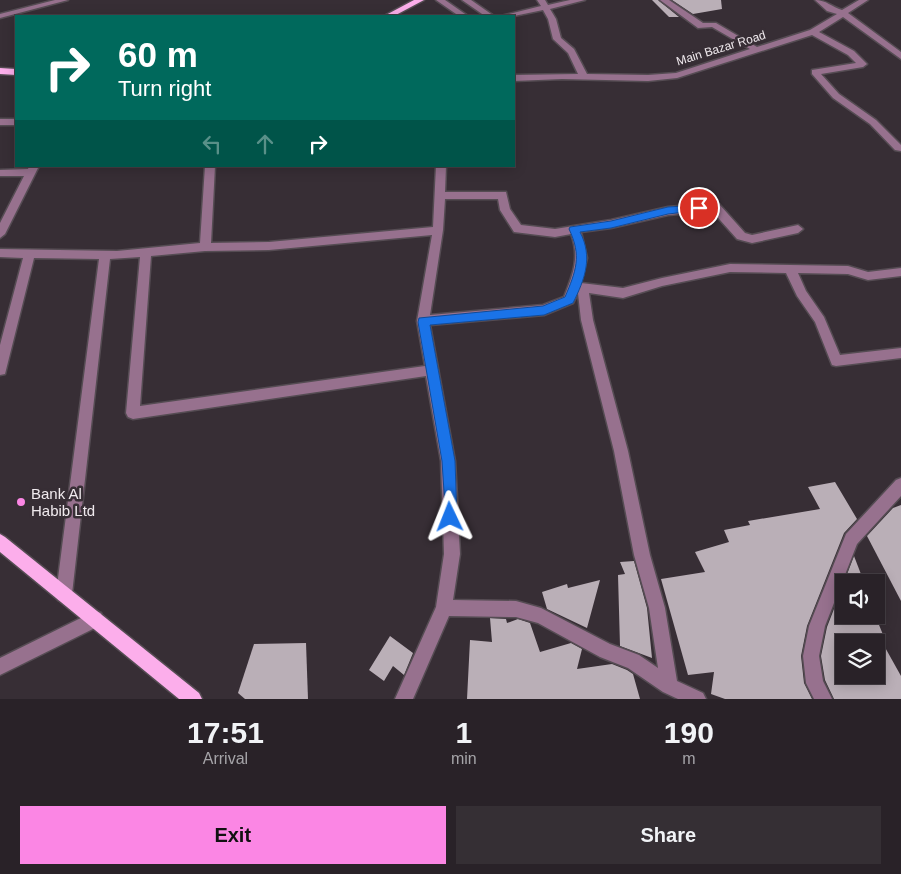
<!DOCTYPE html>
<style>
body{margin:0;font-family:Helvetica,sans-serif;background:#352f34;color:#f1f3f6;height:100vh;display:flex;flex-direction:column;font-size:19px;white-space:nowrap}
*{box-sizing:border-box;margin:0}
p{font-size:16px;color:#a5a4a8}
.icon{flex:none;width:28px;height:28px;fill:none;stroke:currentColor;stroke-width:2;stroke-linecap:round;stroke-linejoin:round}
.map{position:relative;height:699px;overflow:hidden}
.sheet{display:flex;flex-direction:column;background:#292228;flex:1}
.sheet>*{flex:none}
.hud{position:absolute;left:15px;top:15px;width:500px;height:152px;border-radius:0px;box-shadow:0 2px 12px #0003,0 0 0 1px #453f45;background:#00695c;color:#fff;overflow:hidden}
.buttons{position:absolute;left:835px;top:574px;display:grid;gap:10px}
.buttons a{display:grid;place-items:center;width:50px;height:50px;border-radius:0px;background:#292228;box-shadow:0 2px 12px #0003,0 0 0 1px #453f45;font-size:25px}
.pin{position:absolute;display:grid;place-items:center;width:42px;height:42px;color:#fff;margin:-21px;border:2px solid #fff;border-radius:50%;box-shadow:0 1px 5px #0007}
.me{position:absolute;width:55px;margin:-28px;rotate:358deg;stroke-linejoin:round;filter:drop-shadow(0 0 4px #0008)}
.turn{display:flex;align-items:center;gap:18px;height:105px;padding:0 20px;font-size:22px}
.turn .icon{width:65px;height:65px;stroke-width:2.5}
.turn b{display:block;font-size:35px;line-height:42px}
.lanes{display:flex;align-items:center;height:48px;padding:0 20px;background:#0003;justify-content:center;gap:25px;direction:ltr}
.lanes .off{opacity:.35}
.eta{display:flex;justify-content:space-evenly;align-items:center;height:85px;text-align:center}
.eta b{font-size:30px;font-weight:700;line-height:35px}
.action{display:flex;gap:10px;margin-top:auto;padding:10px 20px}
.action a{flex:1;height:58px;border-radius:0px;background:#fb86e4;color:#111;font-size:20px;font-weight:700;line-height:58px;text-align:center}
.action a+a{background:#352f34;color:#f1f3f6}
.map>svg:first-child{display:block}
.building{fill:#baafb7;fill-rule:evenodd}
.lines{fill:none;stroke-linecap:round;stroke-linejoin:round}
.minor-casing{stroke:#554c53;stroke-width:3}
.major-casing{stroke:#554c53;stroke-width:3}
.minor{fill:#97718e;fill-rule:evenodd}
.major{fill:#fcaeeb;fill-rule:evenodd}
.route{fill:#1a73e8;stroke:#114b97}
.poi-dot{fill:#fb86e4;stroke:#372e35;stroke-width:2}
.labels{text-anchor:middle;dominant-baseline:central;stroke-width:5;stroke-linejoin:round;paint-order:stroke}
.far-street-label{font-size:12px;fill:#f0eaee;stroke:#372e35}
.poi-label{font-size:15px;fill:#f0eaee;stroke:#372e35;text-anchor:start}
</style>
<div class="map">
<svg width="901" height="699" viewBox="0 0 901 699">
<rect width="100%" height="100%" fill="#372e35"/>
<g class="building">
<polygon points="652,0 658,0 679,17 669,17"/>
<polygon points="672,0 721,0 722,9 693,14"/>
<polygon points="835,482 857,519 844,533 807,626 801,656 804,683 812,699 725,699 711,694 714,672 688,675 661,579 705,572 695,552 729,542 724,530 750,525 748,521 820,509 808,487"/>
<polygon points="901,505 901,601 867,536 893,508"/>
<polygon points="854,556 864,582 844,582"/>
<polygon points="634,561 647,608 652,658 620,646 618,575 625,574 620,562"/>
<polygon points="600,580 587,628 547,609 542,592 567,584 568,588"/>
<path d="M844,583V620H877L886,642H882L901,676V699H834L825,680L821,656L827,627ZM844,642H876V675H844Z"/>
<polygon points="490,618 506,619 507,623 518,619 530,623 540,652 571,643 582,649 577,669 612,664 627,670 633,674 640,699 467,699 470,640 492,642"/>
<polygon points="390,636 413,653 404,675 393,666 384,681 369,670"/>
<polygon points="306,643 308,699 245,699 238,693 254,644"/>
</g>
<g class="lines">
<g class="minor-casing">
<g id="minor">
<polygon points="55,0 68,0 0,18 0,14"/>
<polygon points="436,0 445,0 468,16 459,16"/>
<polygon points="462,0 471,0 494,16 485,16"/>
<path d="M537,0H545L548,5L570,0H585L550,9L556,19L561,38L574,49L587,74L648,75L676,73L750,49L712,27L698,28L660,0H669L703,23H716L757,47L810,30L837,14L827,11L815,0C826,0 832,7 842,10L859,0H868L848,13L901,52V59L843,17L819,32L854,51L867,64L863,67L821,74L839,94L876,120L901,145V151L895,150L870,124L833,98L812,74V70L856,63L848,55L812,35L677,78L648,81L562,79L514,81V75L578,74L568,53L553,39L548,19L543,10L514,16H501L541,6Z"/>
<rect x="0" y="119" width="16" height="6"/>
<polygon points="29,166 39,166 5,234 0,238 0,223 24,176 0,176 0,170 28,169"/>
<path d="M205,166H215L211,243L269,242L433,227L436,166H446L445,192H506L510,209L521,225L555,229L611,220L668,207L715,203L719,204L745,233L752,235L798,225L803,229L798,233L752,243L737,239L712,211L668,215L611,228L581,232L587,258L581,283L623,288L662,278L730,264L848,266L868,272L901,268V276L868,280L848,274L798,273L806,291L824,317L840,355L901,348V358L836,366L832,365L815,322L797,296L786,273L730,272L662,286L623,298L589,293L593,320L628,451L650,555L665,608L677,681L703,693L706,699H678L663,692L628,668L600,657L538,623L516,617L449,616L413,699H395L436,607L444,554L441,461L426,376L133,419L128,417L126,413L140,257L110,259L72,594L70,600L64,602L58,600L56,594L99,259L34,258L5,374L0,375V345L23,258L0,257V249L117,251L200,243ZM445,199H498L500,210L514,232L555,237L571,234C580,257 573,275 564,297L543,305L430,315L443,230ZM432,235L417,321L425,366L140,406L151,256L205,251L269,250ZM578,293L581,320L614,451L634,555L649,608L658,668L639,655L610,644L541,608L516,601L453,600L460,554L455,461L430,325L544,315L573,303Z"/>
<polygon points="901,478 901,496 857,544 825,626 819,656 823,681 832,699 814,699 806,683 803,656 809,626 846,534 896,480"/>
<polygon points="95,611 101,613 103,619 101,625 0,675 0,658"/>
</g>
</g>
<g class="major-casing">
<g id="major">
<polygon points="414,0 424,0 394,16 384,16"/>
<polygon points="0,68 16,69 16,75 0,74"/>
<polygon points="0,534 5,537 199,693 202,699 179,699 0,552"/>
</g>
</g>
<use href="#minor" class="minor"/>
<use href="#major" class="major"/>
</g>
<path class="route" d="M699,205L703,206V210L668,214L611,228L580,232C593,257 585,279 573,303L544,315L430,325L455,461L457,517L455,522L450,523L446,522L442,461L418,322L419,318L543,306L565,297C576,271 582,256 569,229L570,227L611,221L668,207Z"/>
<circle class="poi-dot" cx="21" cy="502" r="5"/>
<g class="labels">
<g class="far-street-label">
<text transform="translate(721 48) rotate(-17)">Main Bazar Road</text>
</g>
<g class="poi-label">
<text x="31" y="493">Bank Al<tspan x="31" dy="17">Habib Ltd</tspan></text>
</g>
</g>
</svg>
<div class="buttons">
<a><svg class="icon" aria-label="sound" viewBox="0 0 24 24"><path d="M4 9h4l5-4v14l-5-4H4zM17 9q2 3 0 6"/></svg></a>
<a><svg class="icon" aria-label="layers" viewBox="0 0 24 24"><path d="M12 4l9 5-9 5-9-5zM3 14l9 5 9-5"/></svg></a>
</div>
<div class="pin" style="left:699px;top:208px;background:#d93025"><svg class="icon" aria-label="arrive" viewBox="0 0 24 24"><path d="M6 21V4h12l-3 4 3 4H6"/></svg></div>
<svg class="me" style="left:450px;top:517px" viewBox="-20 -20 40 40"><path d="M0-17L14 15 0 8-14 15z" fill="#1a73e8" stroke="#fff" stroke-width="4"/></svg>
<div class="hud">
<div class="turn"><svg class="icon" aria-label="right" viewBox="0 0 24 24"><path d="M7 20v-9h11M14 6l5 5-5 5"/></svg><div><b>60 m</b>Turn right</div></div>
<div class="lanes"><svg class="icon off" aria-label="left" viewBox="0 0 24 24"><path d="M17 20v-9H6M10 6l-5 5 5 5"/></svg><svg class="icon off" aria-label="ahead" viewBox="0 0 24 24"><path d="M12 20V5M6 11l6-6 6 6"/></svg><svg class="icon" aria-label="right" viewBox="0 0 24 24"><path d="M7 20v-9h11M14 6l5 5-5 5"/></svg></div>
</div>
</div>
<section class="sheet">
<div class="eta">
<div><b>17:51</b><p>Arrival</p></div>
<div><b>1</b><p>min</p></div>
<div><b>190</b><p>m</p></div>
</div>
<div class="action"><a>Exit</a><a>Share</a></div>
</section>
